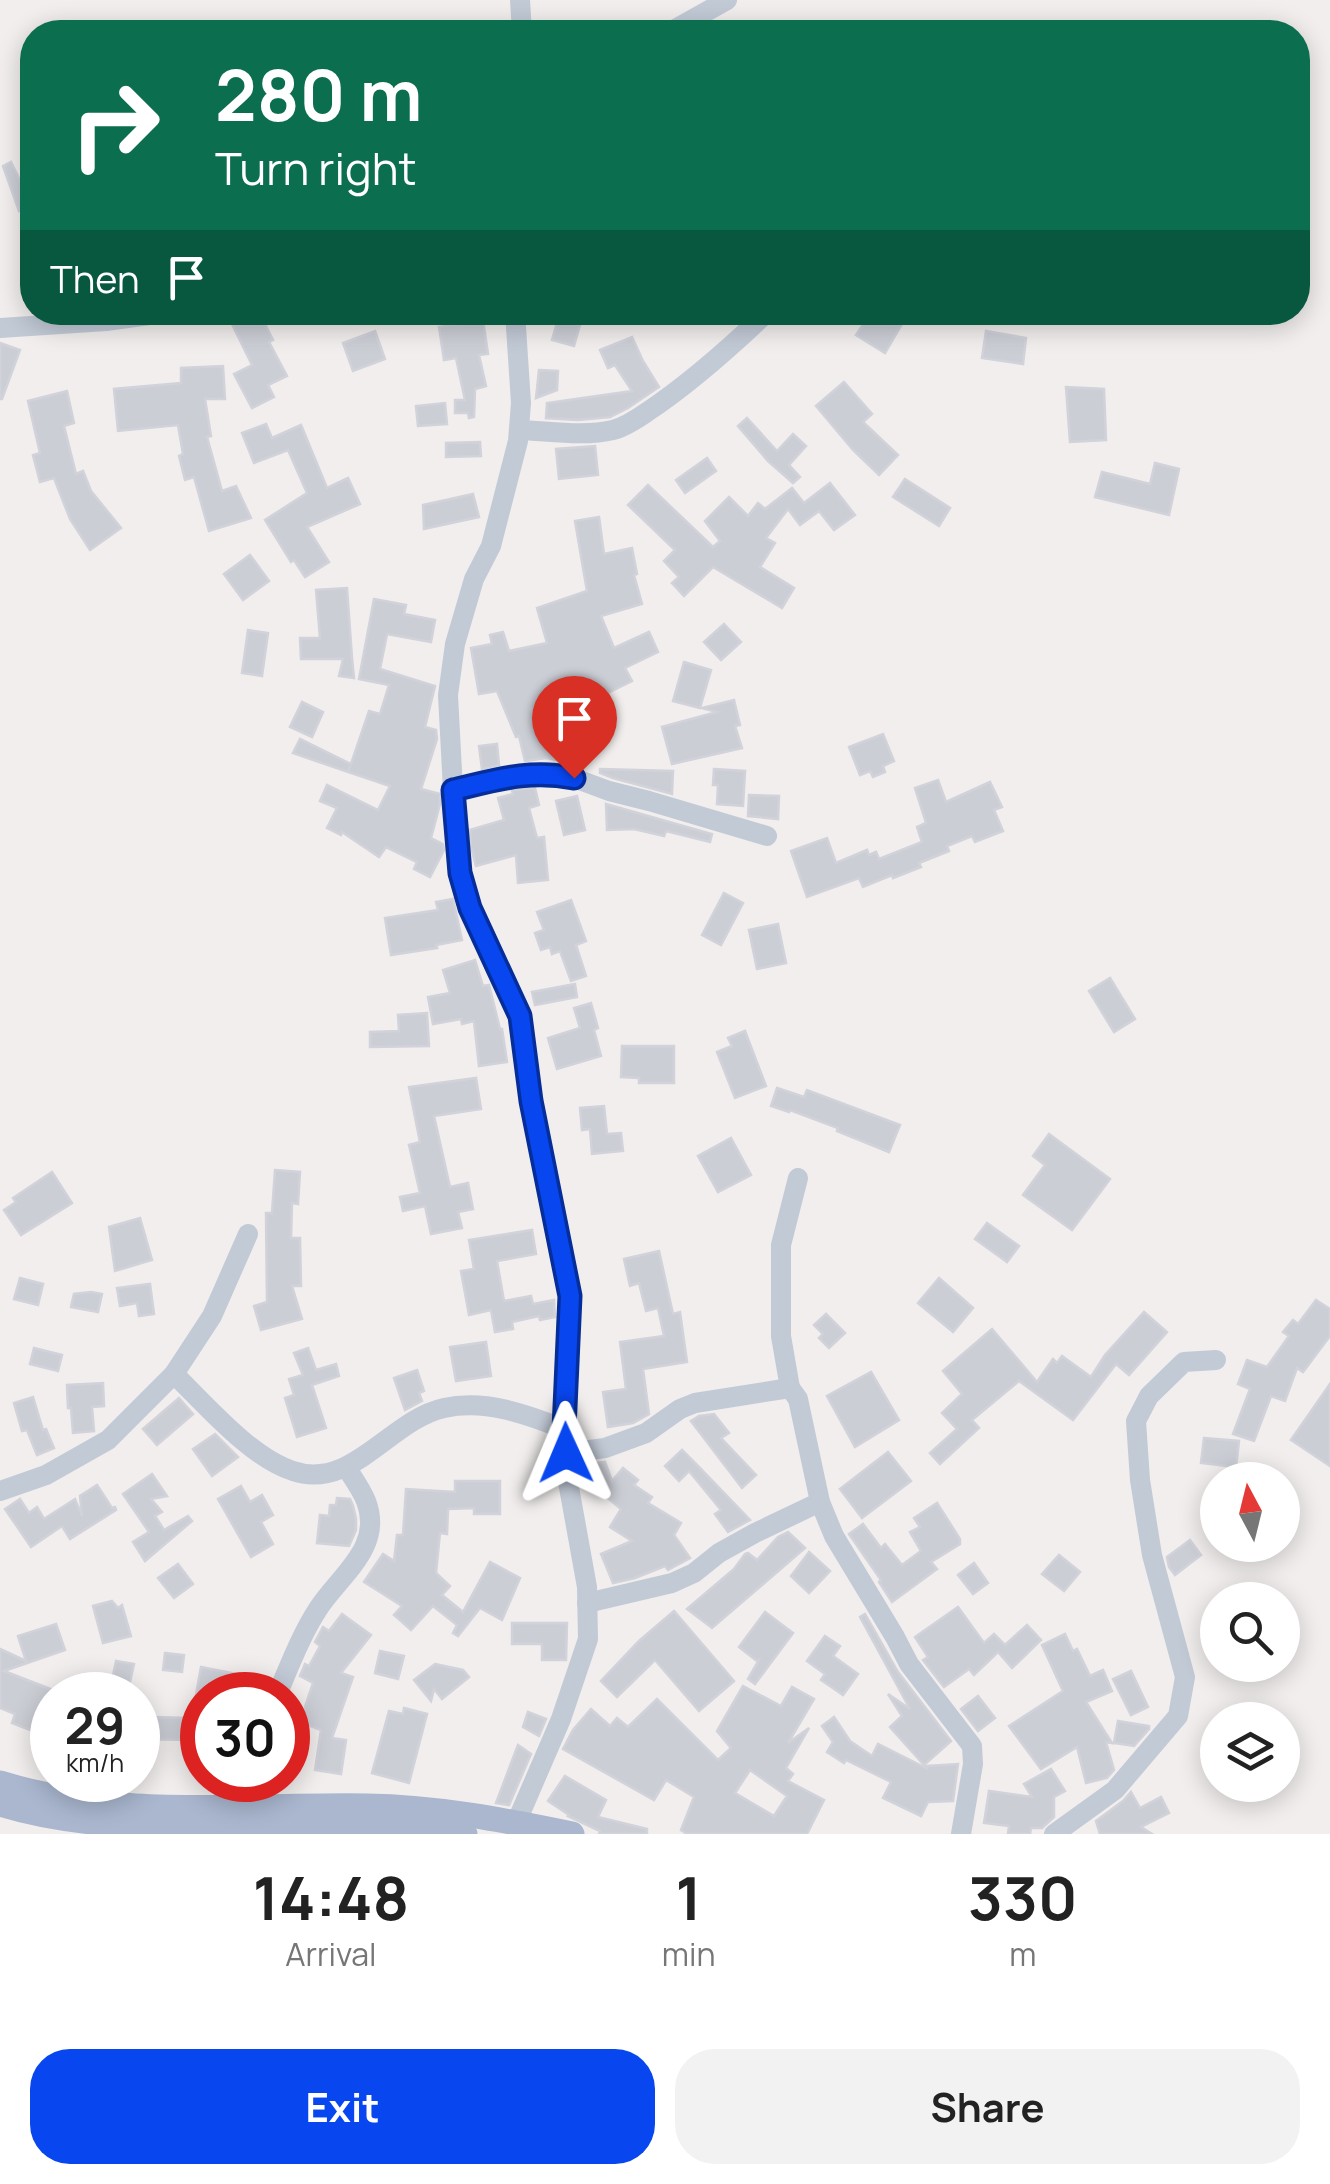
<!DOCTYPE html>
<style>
body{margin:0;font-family:Manrope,sans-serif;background:#f2f2f2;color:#222;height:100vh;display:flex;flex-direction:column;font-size:38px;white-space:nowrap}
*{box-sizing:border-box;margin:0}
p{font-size:32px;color:#767676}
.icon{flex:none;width:55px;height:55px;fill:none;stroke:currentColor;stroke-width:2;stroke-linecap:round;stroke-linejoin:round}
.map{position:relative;height:1834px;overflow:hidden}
.sheet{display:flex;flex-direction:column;background:#fff;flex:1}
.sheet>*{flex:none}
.top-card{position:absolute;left:20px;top:20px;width:1290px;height:305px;border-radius:40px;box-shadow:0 5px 25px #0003;background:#0b6e4f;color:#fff;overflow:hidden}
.needle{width:65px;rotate:353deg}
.controls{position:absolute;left:1200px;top:1462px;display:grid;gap:20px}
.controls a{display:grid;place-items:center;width:100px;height:100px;border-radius:50%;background:#fff;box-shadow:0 5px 25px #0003;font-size:50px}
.speed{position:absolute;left:30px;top:1672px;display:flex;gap:20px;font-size:50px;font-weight:700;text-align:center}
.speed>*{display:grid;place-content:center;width:130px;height:130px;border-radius:50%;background:#fff;box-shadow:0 5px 25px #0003;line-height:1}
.speed small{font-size:25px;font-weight:400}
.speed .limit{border:15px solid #d22;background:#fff;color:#111}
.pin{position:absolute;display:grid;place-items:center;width:85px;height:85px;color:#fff;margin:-102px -42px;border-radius:50% 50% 50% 0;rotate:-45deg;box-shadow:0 0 10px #0007}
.pin .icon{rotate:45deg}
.me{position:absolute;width:110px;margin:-55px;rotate:359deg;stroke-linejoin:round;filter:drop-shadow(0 0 8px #0008)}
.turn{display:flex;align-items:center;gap:35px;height:210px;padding:0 30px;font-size:45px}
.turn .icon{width:130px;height:130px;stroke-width:2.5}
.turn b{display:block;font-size:70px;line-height:85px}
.then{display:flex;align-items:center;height:95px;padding:0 30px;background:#0003;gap:20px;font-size:38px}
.eta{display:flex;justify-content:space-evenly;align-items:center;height:170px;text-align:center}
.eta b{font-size:60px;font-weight:700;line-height:70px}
.cta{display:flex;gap:20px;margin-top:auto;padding:20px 30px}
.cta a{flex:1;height:115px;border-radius:40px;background:#0846ef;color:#fff;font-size:40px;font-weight:700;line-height:115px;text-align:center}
.cta a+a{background:#f2f2f2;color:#222}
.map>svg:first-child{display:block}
.building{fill:#ccced6;stroke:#d1d2da;stroke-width:2.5;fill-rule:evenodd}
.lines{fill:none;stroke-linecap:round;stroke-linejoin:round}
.minor{stroke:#c2cad6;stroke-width:20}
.major{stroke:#aab7cf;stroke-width:25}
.route-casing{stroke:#052e9b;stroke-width:25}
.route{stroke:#0846ef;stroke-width:18}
</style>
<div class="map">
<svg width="1330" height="1834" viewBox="0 0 1330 1834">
<rect width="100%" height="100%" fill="#f1eeed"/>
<g class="building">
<polygon points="11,162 32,205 19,211 3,166"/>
<polygon points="259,312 273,340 269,342 287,376 268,385 274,397 252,408 234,374 252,365 232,324"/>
<polygon points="871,312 909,312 885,353 856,335"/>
<polygon points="558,319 580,325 574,346 552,340"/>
<polygon points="483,320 488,354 479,355 486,386 475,389 474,417 469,418 468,413 455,413 455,400 465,400 456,358 444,360 439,327"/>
<polygon points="375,331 385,359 353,371 343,343"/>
<polygon points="986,331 1026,338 1023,364 982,358"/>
<polygon points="632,337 643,361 659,387 628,408 610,417 578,420 546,418 547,403 632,391 615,365 608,368 600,350"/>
<polygon points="0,343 20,350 2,399 0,399"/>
<polygon points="223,366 225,399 205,399 211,436 207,437 222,491 236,486 251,518 209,531 194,477 185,480 179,456 183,454 178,425 118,431 114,389 181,383 181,368"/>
<polygon points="539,370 558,371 557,390 536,398"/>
<polygon points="844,382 872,414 863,422 898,455 879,475 853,450 816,406"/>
<polygon points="1066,387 1104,389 1106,440 1070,442"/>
<polygon points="67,391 74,423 64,426 76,474 83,471 91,491 121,528 90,550 70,519 54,478 40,482 33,455 40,453 28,401"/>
<polygon points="445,403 447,424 418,426 416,406"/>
<polygon points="747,418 777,451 793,434 806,446 789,465 800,477 793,483 768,461 738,426"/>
<polygon points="266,424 272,438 301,425 327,488 348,478 360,504 307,527 329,562 305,577 294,560 291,562 265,520 307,493 288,450 254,463 242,433"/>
<polygon points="480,442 481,456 446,457 446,443"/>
<polygon points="595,446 598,475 559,479 556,449"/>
<polygon points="707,458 716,471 685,493 676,480"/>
<polygon points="1155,463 1179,469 1169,515 1095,497 1102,472 1150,484"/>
<polygon points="905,479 950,508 939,526 893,497"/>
<polygon points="830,483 855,515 834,530 819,511 800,525 788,509 766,538 775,543 760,567 794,588 782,608 713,567 684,596 672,583 679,577 664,561 675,550 628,505 648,485 713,547 720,541 705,521 729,497 748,516 758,503 765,509 792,488 804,503"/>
<polygon points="473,494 479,517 424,529 423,505"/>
<polygon points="599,517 604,554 632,548 637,574 634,575 642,604 601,616 614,648 649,632 658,652 625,668 632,681 596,699 603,716 583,723 575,700 572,700 531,709 547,743 567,738 574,763 546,758 525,761 519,736 516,737 497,691 479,694 471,648 492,644 490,635 503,632 509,651 547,643 537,608 587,591 575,521"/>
<polygon points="250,555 269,581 243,600 224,574"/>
<polygon points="347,588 352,658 354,678 339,676 343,659 301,659 300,638 320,638 316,590"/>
<polygon points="374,599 406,605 404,614 435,620 431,642 387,634 380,669 435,686 425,727 436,730 437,739 421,789 440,794 440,804 431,838 443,844 444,850 430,877 414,869 417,862 386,847 379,857 342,832 341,835 327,828 337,808 320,801 327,785 378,810 390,786 348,772 350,766 348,772 293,753 300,739 351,764 369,711 380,714 389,685 359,679"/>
<polygon points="724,624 741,642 721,660 704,642"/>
<polygon points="248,630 268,633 262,676 242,673"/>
<polygon points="684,662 711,670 700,708 673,701"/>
<polygon points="734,700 740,725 735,726 742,748 672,764 662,727 717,712 702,708"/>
<polygon points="302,702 323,712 312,737 290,727"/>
<polygon points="883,734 894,761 883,766 885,772 873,777 870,771 860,775 849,747"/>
<polygon points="497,744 499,765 482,769 479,746"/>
<polygon points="600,769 673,771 672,794 613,778 600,773"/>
<polygon points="714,769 745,771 743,806 717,804 718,785 713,785"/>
<polygon points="938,780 946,802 990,782 1002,807 994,810 1003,831 975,842 972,836 947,846 949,851 919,863 921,867 893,878 892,875 863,887 859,878 807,897 791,851 827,838 836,863 867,850 869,855 876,852 879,859 922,842 917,827 926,823 915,788"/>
<polygon points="535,788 539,805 529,808 537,838 544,837 548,880 518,883 516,855 476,866 471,847 470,830 504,820 498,798 513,794 512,790"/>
<polygon points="749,795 779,796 778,819 748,816"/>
<polygon points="577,796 585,830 564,835 556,801"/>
<polygon points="606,804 712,834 710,842 666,831 664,836 634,829 607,830"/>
<polygon points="724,893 743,903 721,945 702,935"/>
<polygon points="453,899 462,940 436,945 437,948 391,955 385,918 438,910 436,902"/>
<polygon points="571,900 586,941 576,945 586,976 571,981 560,951 552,954 550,947 541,950 535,933 544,930 537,912"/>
<polygon points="778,924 786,963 757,969 749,930"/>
<polygon points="475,960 483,986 489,985 500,1029 502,1029 507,1062 479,1066 474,1021 462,1024 461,1019 433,1024 428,997 450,993 443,970"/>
<polygon points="1110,978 1135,1019 1114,1032 1089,991"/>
<polygon points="575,984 577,997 535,1005 532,992"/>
<polygon points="591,1003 598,1028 594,1030 601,1056 557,1069 548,1038 580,1028 574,1008"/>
<polygon points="427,1013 429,1046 370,1047 370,1032 399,1031 398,1015"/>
<polygon points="745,1031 766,1086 735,1098 717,1052 732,1046 728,1038"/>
<polygon points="622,1046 674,1046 674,1083 639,1083 639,1078 621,1077"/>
<polygon points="476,1078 481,1109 434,1116 450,1187 468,1183 473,1209 458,1212 462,1228 431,1234 425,1206 403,1211 400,1197 420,1193 409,1145 420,1142 409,1087"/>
<polygon points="777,1088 804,1097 807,1090 900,1125 889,1152 837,1131 838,1128 790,1110 789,1112 771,1106"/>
<polygon points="604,1106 607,1134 621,1133 623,1151 592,1154 590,1129 582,1130 580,1108"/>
<polygon points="1049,1134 1110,1179 1072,1230 1023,1195 1045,1165 1033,1156"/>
<polygon points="731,1138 751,1175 718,1192 698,1156"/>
<polygon points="275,1170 300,1172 298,1204 292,1203 291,1238 300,1238 301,1286 292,1286 302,1319 261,1330 254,1306 267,1302 266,1213 272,1213"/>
<polygon points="52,1172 72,1203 21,1235 4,1210 16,1202 13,1198"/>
<polygon points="140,1218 152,1260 115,1271 109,1227"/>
<polygon points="987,1223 1019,1246 1007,1262 975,1239"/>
<polygon points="532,1230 536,1254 497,1261 504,1301 531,1296 533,1304 554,1300 555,1317 540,1320 539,1316 512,1322 513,1329 495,1332 491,1310 469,1315 461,1271 474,1269 469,1240"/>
<polygon points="659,1251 673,1314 680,1312 687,1362 643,1369 649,1414 633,1423 608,1427 603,1392 626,1389 620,1342 664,1336 658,1308 646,1311 639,1283 630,1286 624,1259"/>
<polygon points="20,1278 43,1284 38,1305 14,1299"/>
<polygon points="939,1278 973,1308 953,1332 918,1303"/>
<polygon points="150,1284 154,1314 139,1316 137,1303 120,1306 117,1288"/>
<polygon points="91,1292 102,1294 98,1312 71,1307 74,1294"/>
<polygon points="1316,1300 1330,1309 1330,1336 1303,1372 1297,1368 1285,1401 1271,1396 1254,1441 1233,1434 1250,1389 1238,1384 1247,1360 1267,1367 1289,1336 1283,1332 1293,1320 1298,1324"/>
<polygon points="1144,1312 1167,1332 1129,1375 1116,1364 1073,1420 1019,1381 972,1420 979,1428 940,1464 930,1453 957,1429 942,1413 962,1394 943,1371 992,1329 1037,1382 1053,1359 1057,1363 1062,1356 1091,1377 1105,1355"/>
<polygon points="826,1314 845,1333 829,1348 819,1338 823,1334 814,1325"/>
<polygon points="486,1342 491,1376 456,1381 450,1347"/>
<polygon points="34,1348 62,1355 58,1371 30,1364"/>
<polygon points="308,1348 316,1370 336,1364 339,1376 312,1385 326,1428 297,1437 285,1398 294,1395 289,1379 303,1375 294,1353"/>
<polygon points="417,1370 424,1391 419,1393 422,1401 405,1410 394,1378"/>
<polygon points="871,1372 899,1420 855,1447 827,1396"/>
<polygon points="103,1383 104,1406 92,1407 94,1431 73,1433 71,1408 68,1408 67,1385"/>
<polygon points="1330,1384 1330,1466 1291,1440"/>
<polygon points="33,1397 43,1430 46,1429 54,1448 37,1455 27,1430 22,1431 14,1403"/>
<polygon points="179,1398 193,1414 157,1445 143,1429"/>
<polygon points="714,1414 729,1433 721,1438 756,1475 742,1488 691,1421 699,1416"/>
<polygon points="215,1434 238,1457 212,1476 193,1449"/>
<polygon points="1204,1438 1239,1441 1236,1467 1201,1463"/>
<polygon points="682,1450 696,1464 750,1520 728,1532 715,1514 721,1510 689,1471 679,1481 665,1466"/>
<polygon points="888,1452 911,1481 862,1518 840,1489"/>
<polygon points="605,1462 612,1481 623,1468 638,1480 634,1485 652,1497 648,1503 681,1523 674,1535 690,1558 668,1570 665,1566 635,1578 613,1583 601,1554 632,1541 610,1527 621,1509 598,1490 593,1491 585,1465"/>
<polygon points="152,1474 167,1496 151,1499 162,1512 155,1516 164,1530 188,1516 192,1521 145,1561 133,1542 149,1532 123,1494"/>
<polygon points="455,1481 500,1481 500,1514 474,1514 474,1508 448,1509 447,1534 440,1533 436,1573 450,1586 442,1595 463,1612 490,1562 520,1578 502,1620 480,1608 458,1636 453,1633 457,1625 433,1606 411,1630 394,1615 402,1606 364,1582 383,1554 394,1561 397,1535 403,1535 406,1489 455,1492"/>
<polygon points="97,1485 112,1508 115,1507 116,1510 70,1539 62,1526 31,1547 5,1509 20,1499 29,1513 37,1507 44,1519 75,1499 82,1516 80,1496"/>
<polygon points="241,1486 250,1502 262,1495 273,1515 261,1522 273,1544 251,1557 218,1499"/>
<polygon points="337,1498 350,1499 353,1506 356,1519 356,1530 349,1546 317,1543 320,1515 329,1516 330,1505 336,1505"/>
<polygon points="937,1503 960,1539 960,1544 931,1562 937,1569 892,1602 879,1582 881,1580 849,1534 863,1524 881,1548 885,1544 902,1565 921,1551 910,1532 920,1527 914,1518"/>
<polygon points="788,1532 805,1548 712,1628 687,1609 734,1569 745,1554 748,1553 757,1560 778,1537"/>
<polygon points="1190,1540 1201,1555 1175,1575 1169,1567 1167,1557"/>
<polygon points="809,1552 830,1571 809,1593 791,1576"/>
<polygon points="1059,1555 1080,1572 1064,1591 1042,1574"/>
<polygon points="974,1563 988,1583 973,1594 958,1575"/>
<polygon points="178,1564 193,1584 174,1598 158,1578"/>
<polygon points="112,1601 118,1608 122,1605 131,1636 103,1643 93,1606"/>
<polygon points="958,1607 984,1643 994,1634 1005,1645 1027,1625 1041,1640 1012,1668 998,1652 974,1675 969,1669 944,1687 923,1660 928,1657 915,1637"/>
<polygon points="674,1611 734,1681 699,1711 655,1660 617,1697 601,1681 639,1641"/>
<polygon points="765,1612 793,1633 755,1684 748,1679 759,1660 757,1661 739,1647"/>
<polygon points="342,1614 371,1635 341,1673 353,1677 332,1738 346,1740 341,1774 315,1770 321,1730 300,1722 313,1683 300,1676 305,1664 309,1666 320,1646 315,1642 323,1627 329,1631"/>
<polygon points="865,1614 898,1672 951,1741 924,1765 890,1727 902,1716 888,1694 910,1709 860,1617"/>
<polygon points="512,1623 567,1623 566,1660 542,1660 542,1644 512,1644"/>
<polygon points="56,1624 65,1650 4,1671 53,1690 35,1732 12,1723 15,1714 0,1708 0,1649 26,1661 18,1636"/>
<polygon points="1065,1634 1073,1651 1077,1649 1090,1676 1103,1670 1112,1691 1086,1702 1112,1743 1106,1742 1114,1770 1107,1778 1086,1783 1077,1747 1041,1769 1009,1726 1063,1691 1042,1645"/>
<polygon points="825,1636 840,1646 833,1656 858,1674 843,1695 821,1680 825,1674 807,1661"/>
<polygon points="380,1651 404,1656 398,1679 375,1673"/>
<polygon points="165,1653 184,1655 182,1672 163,1670"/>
<polygon points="116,1661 134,1664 127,1695 109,1695"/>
<polygon points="435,1664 463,1670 469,1677 442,1699 434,1689 431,1701 414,1680"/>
<polygon points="201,1667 252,1677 248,1695 196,1695"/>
<polygon points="1131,1671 1148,1707 1131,1715 1113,1679"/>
<path d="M743,1686L781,1706L792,1687L814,1699L788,1743L809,1728L786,1768L793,1774L788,1781L824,1800L807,1834H687L681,1830L694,1797L666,1780L654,1800L563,1749L573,1730L591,1709L610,1726L617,1718L628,1727L657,1699L718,1760L731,1748L717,1731ZM750,1770L787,1796L774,1816L735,1793Z"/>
<polygon points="978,1696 995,1718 978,1731 961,1709"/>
<polygon points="404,1708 427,1714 409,1783 372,1773 389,1711 403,1714"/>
<polygon points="528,1712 546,1719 539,1736 523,1727"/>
<polygon points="152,1717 190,1718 190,1740 138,1739 138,1719 152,1721"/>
<polygon points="834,1717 850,1741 872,1756 878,1744 928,1769 925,1766 958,1764 953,1801 928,1802 921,1816 883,1798 891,1782 846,1760 844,1763 827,1752 833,1742 822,1726"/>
<polygon points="1118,1721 1149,1726 1149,1729 1134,1746 1114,1743"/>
<polygon points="518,1745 531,1754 509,1805 496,1803"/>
<polygon points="1051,1769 1065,1791 1054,1797 1054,1817 1042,1828 1031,1828 1030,1834 1008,1834 1009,1826 984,1823 989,1791 1032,1797 1024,1784"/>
<polygon points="565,1776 606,1800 598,1817 647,1829 647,1834 599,1834 600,1831 568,1816 569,1815 548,1801"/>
<polygon points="1131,1792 1140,1808 1161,1797 1169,1813 1141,1827 1152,1834 1100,1834 1096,1821 1123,1801"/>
</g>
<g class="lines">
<g class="minor">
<polyline points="520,0 522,32"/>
<polyline points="670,32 727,0"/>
<polyline points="515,312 521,403 518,441 491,546 474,579 455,644 448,695 453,790 459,873 470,908 519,1017 531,1101 570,1295 564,1429 568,1482 587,1587 588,1639 561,1719 517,1821"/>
<polyline points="0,328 106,321 171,312"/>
<path d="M519,430C549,431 584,437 613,430C625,427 637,419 647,412C689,384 725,352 761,318L770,312"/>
<polyline points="453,790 509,777 547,772 574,778 609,791 649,801 767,836"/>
<path d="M174,1374C205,1404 251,1458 293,1471C352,1491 390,1420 444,1408C485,1399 526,1414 564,1429"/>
<polyline points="790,1388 781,1336 781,1245 798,1178"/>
<polyline points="566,1453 605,1448 646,1433 680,1409 695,1403 790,1388 798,1399 820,1502 834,1536 895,1637 909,1664 972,1746 973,1764 961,1834"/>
<polyline points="0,1491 46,1475 108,1440 174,1374 212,1316 248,1234"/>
<polyline points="587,1603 672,1583 694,1573 719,1553 755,1533 820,1502"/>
<path d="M277,1695C289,1667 301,1635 318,1609C340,1575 384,1547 366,1501C361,1489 353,1478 346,1467"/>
<polyline points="265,1780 266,1807"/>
<polyline points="1054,1834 1115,1790 1178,1716 1185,1677 1152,1555 1140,1480 1136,1421 1149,1396 1184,1362 1216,1360"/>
</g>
<g class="major">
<path d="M0,1783C119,1820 245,1804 367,1806C437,1807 504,1820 572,1834"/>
<path d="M0,1804C95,1834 213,1826 312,1825C362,1824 417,1820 465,1834"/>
</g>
</g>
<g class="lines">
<g class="route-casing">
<path id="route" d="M566,1453L564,1429L570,1296L531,1101L520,1016L470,908L460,873L453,790C496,780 529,769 574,778"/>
</g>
<use href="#route" class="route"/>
</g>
</svg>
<div class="controls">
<a><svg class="needle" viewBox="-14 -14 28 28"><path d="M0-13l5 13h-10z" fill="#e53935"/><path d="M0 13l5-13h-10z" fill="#767676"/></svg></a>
<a><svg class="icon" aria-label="search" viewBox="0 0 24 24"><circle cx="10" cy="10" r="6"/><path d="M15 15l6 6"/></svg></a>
<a><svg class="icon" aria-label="layers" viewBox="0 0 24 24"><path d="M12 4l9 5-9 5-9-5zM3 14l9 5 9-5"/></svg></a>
</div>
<div class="speed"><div>29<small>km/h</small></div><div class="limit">30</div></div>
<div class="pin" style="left:574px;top:778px;background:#d93025"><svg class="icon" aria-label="arrive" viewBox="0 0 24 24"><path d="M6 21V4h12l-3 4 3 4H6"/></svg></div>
<svg class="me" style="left:566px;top:1453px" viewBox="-20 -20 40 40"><path d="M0-17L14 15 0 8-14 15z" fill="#0846ef" stroke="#fff" stroke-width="4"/></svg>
<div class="top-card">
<div class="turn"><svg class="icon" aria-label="right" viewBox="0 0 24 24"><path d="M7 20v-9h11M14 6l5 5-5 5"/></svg><div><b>280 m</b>Turn right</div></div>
<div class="then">Then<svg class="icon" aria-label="arrive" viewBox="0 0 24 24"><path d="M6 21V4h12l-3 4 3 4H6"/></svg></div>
</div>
</div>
<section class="sheet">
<div class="eta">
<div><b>14:48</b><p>Arrival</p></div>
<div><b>1</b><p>min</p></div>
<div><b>330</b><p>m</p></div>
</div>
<div class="cta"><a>Exit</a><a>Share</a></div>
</section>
